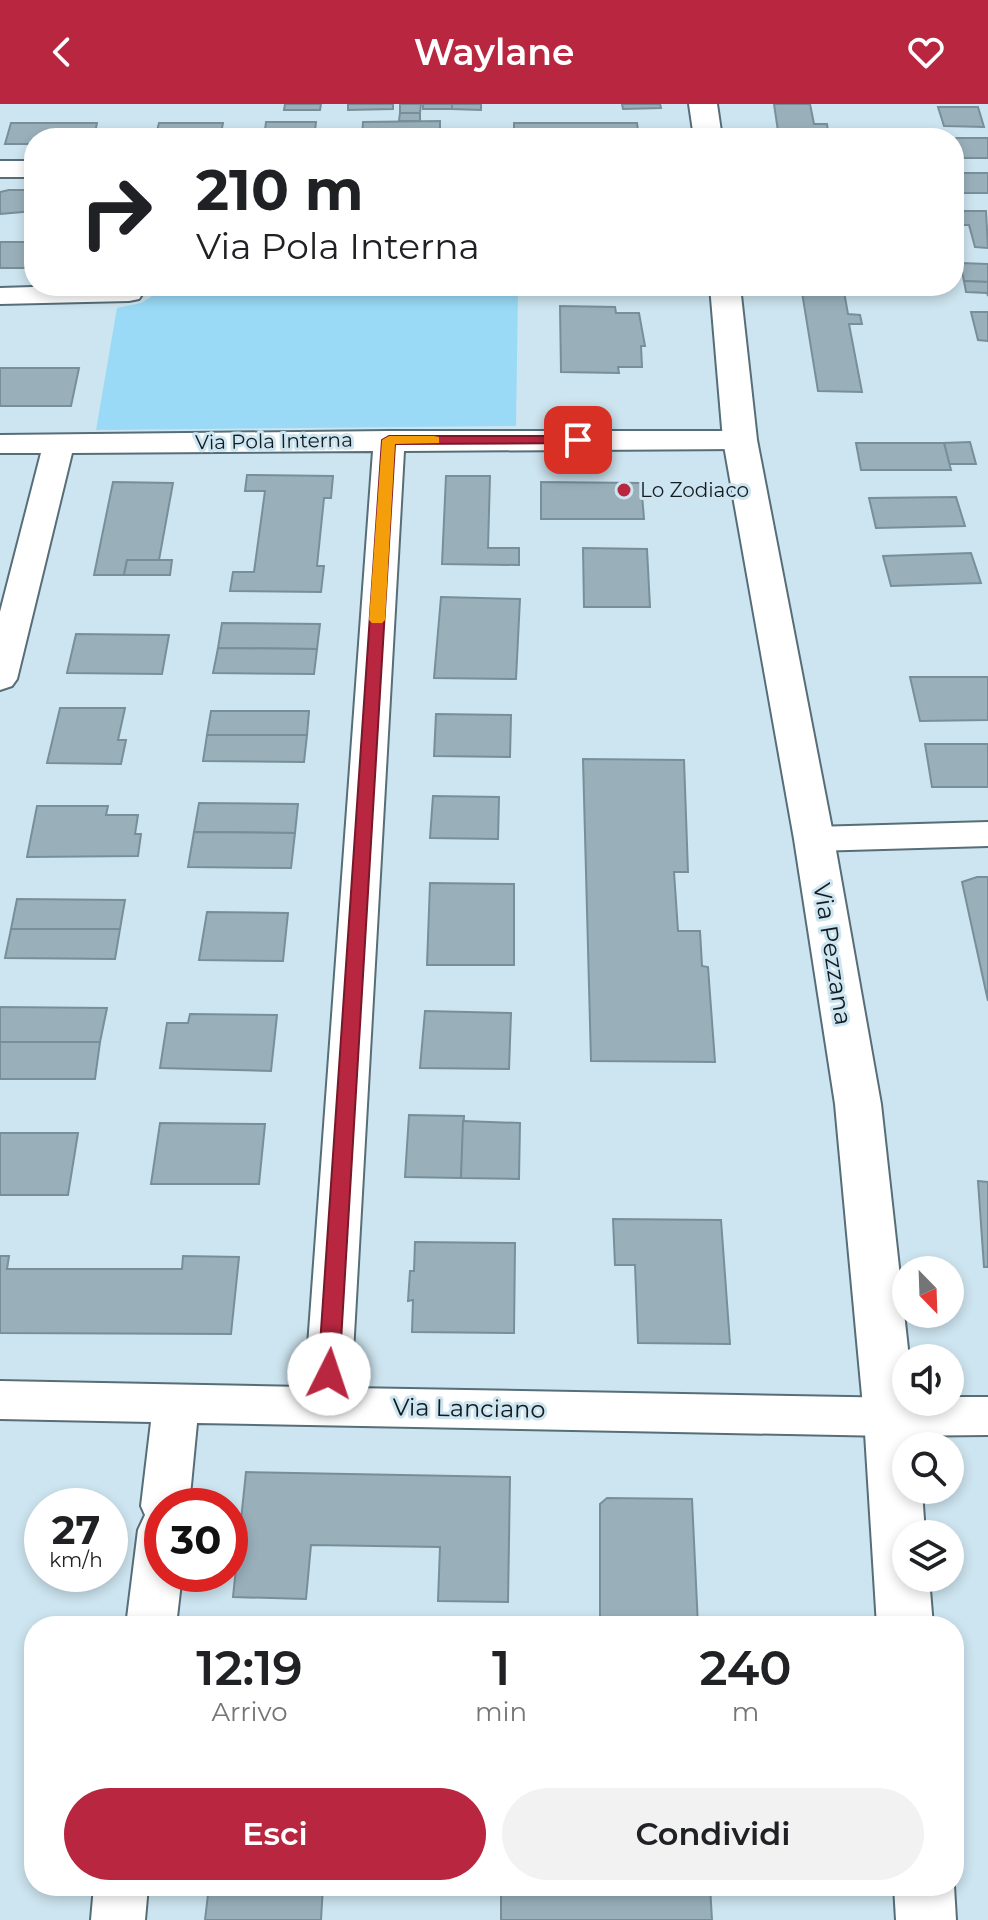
<!DOCTYPE html>
<html lang="it">
<style>
body{margin:0;font-family:Montserrat,sans-serif;background:#f2f2f2;color:#202124;height:100vh;display:flex;flex-direction:column;font-size:30px;white-space:nowrap}
*{box-sizing:border-box;margin:0}
p{font-size:26px;color:#757577}
.icon{flex:none;width:44px;height:44px;fill:none;stroke:currentColor;stroke-width:2;stroke-linecap:round;stroke-linejoin:round}
.map{position:relative;flex:1;overflow:hidden}
.details{position:absolute;left:24px;top:1512px;width:940px;height:280px;display:flex;flex-direction:column;background:#fff;border-radius:32px;box-shadow:0 4px 12px #0003}
.details>*{flex:none}
.guide{position:absolute;left:24px;top:24px;width:940px;height:168px;border-radius:32px;box-shadow:0 4px 12px #0003;background:#fff;color:#202124;overflow:hidden}
.needle{width:52px;rotate:157deg}
.controls{position:absolute;left:892px;top:1152px;display:grid;gap:16px}
.controls a{display:grid;place-items:center;width:72px;height:72px;border-radius:50%;background:#fff;box-shadow:0 4px 12px #0003;font-size:40px}
.speed{position:absolute;left:24px;top:1384px;display:flex;gap:16px;font-size:40px;font-weight:700;text-align:center}
.speed>*{display:grid;place-content:center;width:104px;height:104px;border-radius:50%;background:#fff;box-shadow:0 4px 12px #0003;line-height:1}
.speed small{font-size:20px;font-weight:400}
.speed .limit{border:12px solid #d22;background:#fff;color:#111}
.pin{position:absolute;display:grid;place-items:center;width:68px;height:68px;color:#fff;margin:-34px;border-radius:16px;box-shadow:0 4px 12px #0006}
.me{position:absolute;width:88px;margin:-44px;rotate:4deg;stroke-linejoin:round;filter:drop-shadow(0 0 6px #0008)}
.turn{display:flex;align-items:center;gap:28px;height:168px;padding:0 40px;font-size:36px}
.turn .icon{width:104px;height:104px;stroke-width:2.5}
.turn b{display:block;font-size:56px;line-height:68px}
.eta{display:flex;justify-content:space-evenly;align-items:center;height:136px;text-align:center}
.eta b{font-size:48px;font-weight:600;line-height:56px}
.action{display:flex;gap:16px;margin-top:auto;padding:16px 40px}
.action a{flex:1;height:92px;border-radius:48px;background:#b82640;color:#fff;font-size:32px;font-weight:600;line-height:92px;text-align:center}
.action a+a{background:#f2f2f2;color:#202124}
header{display:flex;justify-content:space-between;align-items:center;height:104px;padding:0 40px;background:#b82640;color:#fff;font-size:36px;font-weight:600}
.map>svg:first-child{display:block}
.green{fill:#9adaf6}
.building{fill:#99b0bb;stroke:#788f99;stroke-width:2}
.lines{fill:none;stroke-linecap:round;stroke-linejoin:round}
.minor-casing{stroke:#576d77;stroke-width:4}
.tertiary-casing{stroke:#576d77;stroke-width:4}
.minor{fill:#fff;fill-rule:evenodd}
.tertiary{fill:#fff;fill-rule:evenodd}
.route{fill:#b82640;stroke:#78192a;stroke-width:2}
.slow{fill:#f59e0b}
.poi-dot{fill:#b82640;stroke:#cde5f0;stroke-width:3}
.labels{text-anchor:middle;dominant-baseline:central;stroke-width:6;stroke-linejoin:round;paint-order:stroke}
.far-street-label{font-size:20px;fill:#121b1f;stroke:#cde5f0}
.far-poi-label{font-size:20px;fill:#121b1f;stroke:#cde5f0;text-anchor:start}
.street-label{font-size:24px;fill:#121b1f;stroke:#cde5f0}
</style>
<header><svg class="icon" aria-label="back" viewBox="0 0 24 24"><path d="M15 5l-7 7 7 7"/></svg>Waylane<svg class="icon" aria-label="heart" viewBox="0 0 24 24"><path d="M12 20l-8-8c-3-5 5-10 8-4 3-6 11-1 8 4z"/></svg></header>
<div class="map">
<svg width="988" height="1816" viewBox="0 0 988 1816">
<rect width="100%" height="100%" fill="#cde5f0"/>
<polygon class="green" points="150,182 296,182 296,187 518,185 516,322 96,326 117,204 141,199 151,193 153,184"/>
<g class="building">
<polygon points="321,0 320,6 284,6 285,0"/>
<polygon points="348,0 393,0 393,5 348,6"/>
<polygon points="400,0 421,0 420,9 400,9"/>
<rect x="423" y="0" width="29" height="5"/>
<polygon points="452,0 481,0 481,6 452,5"/>
<polygon points="622,0 660,0 661,4 623,5"/>
<polygon points="774,0 810,0 814,20 827,20 828,27 815,27 816,34 779,34"/>
<polygon points="938,3 978,3 984,23 944,22"/>
<polygon points="400,9 420,9 420,17 399,17"/>
<polygon points="440,17 440,34 362,34 363,18"/>
<polygon points="266,18 316,18 314,34 264,34"/>
<polygon points="11,19 97,19 94,34 34,34 34,40 5,40"/>
<polygon points="159,19 223,19 220,34 155,34"/>
<polygon points="514,19 637,19 639,34 514,34"/>
<rect x="954" y="34" width="34" height="20"/>
<rect x="954" y="69" width="34" height="20"/>
<polygon points="9,86 34,86 34,107 0,110 0,88"/>
<polygon points="954,107 986,107 988,144 975,143 969,121 954,121"/>
<rect x="0" y="138" width="34" height="26"/>
<polygon points="960,159 988,160 988,178 964,177"/>
<polygon points="964,177 988,178 988,192 987,189 966,188"/>
<polygon points="801,182 843,182 848,210 860,211 862,220 849,220 862,288 818,287"/>
<polygon points="560,202 615,203 616,209 639,209 645,242 641,242 642,263 618,263 619,269 561,268"/>
<polygon points="971,208 988,208 988,237 978,236"/>
<polygon points="0,264 79,264 71,302 0,302"/>
<polygon points="970,338 976,360 949,360 944,339"/>
<polygon points="856,339 944,339 951,366 861,366"/>
<polygon points="247,371 333,372 331,394 324,394 317,462 324,462 321,488 230,487 233,468 254,468 265,387 245,387"/>
<polygon points="446,372 490,372 488,444 519,444 519,461 442,460"/>
<polygon points="113,378 173,379 159,456 127,456 124,471 94,471"/>
<polygon points="541,378 641,379 644,415 541,415"/>
<polygon points="956,393 965,422 876,424 869,394"/>
<polygon points="583,444 647,445 650,503 584,503"/>
<polygon points="971,449 981,479 891,482 883,452"/>
<polygon points="127,456 172,456 170,471 124,471"/>
<polygon points="441,493 520,495 516,575 434,574"/>
<polygon points="222,519 320,520 317,545 218,544"/>
<polygon points="76,530 169,531 162,570 67,569"/>
<polygon points="218,544 317,545 314,570 213,569"/>
<polygon points="910,573 988,573 988,616 920,617"/>
<polygon points="60,604 125,604 118,636 126,636 121,660 47,659"/>
<polygon points="211,607 309,607 307,631 207,631"/>
<polygon points="436,610 511,611 510,653 434,652"/>
<polygon points="207,631 307,631 304,658 203,657"/>
<polygon points="925,640 988,640 988,683 932,683"/>
<polygon points="583,655 684,656 688,768 674,768 678,827 700,827 702,862 708,863 715,958 591,957"/>
<polygon points="433,692 499,693 498,735 430,734"/>
<polygon points="199,699 298,700 295,729 194,728"/>
<polygon points="37,702 108,702 106,711 138,711 135,730 141,730 138,752 27,753"/>
<polygon points="194,728 295,729 291,764 188,763"/>
<polygon points="977,773 988,773 988,897 962,778"/>
<polygon points="430,779 514,780 514,861 427,861"/>
<polygon points="17,795 125,796 120,825 11,825"/>
<polygon points="207,808 288,809 283,857 199,856"/>
<polygon points="11,825 120,825 115,855 5,854"/>
<polygon points="0,903 107,904 100,938 0,938"/>
<polygon points="425,907 511,909 509,965 420,964"/>
<polygon points="190,910 277,911 271,967 160,964 167,919 188,919"/>
<polygon points="0,938 100,938 95,975 0,975"/>
<polygon points="409,1011 464,1012 461,1074 405,1073"/>
<polygon points="463,1017 520,1019 519,1075 461,1074"/>
<polygon points="160,1019 265,1020 259,1080 151,1080"/>
<polygon points="0,1029 78,1029 68,1091 0,1091"/>
<polygon points="978,1077 988,1078 988,1163 984,1163"/>
<polygon points="613,1115 721,1116 730,1240 638,1239 635,1161 615,1161"/>
<polygon points="415,1138 515,1139 514,1229 412,1228 413,1196 408,1197 410,1167 414,1167"/>
<polygon points="0,1152 9,1152 7,1165 182,1165 183,1152 239,1153 231,1230 0,1229"/>
<polygon points="246,1368 510,1373 508,1498 438,1497 440,1443 311,1441 306,1495 233,1493"/>
<polygon points="607,1394 692,1395 698,1522 600,1522 600,1400"/>
<polygon points="209,1782 323,1782 321,1816 205,1816"/>
<polygon points="501,1782 710,1782 712,1816 501,1816"/>
</g>
<g class="lines">
<g class="minor-casing">
<g id="minor">
<rect x="0" y="57" width="34" height="16"/>
<polygon points="65,182 135,182 143,189 139,195 129,197 0,200 0,184"/>
<polygon points="389,327 740,327 751,329 755,336 751,343 740,345 404,347 351,1284 906,1294 906,1298 950,1298 950,1293 988,1293 988,1331 890,1332 197,1319 189,1402 162,1402 162,1470 182,1470 176,1522 126,1522 138,1426 145,1411 141,1402 151,1318 0,1315 0,1277 305,1283 373,347 72,349 17,575 12,582 0,586 0,508 41,349 0,349 0,331"/>
<polygon points="988,718 988,742 814,747 801,744 795,735 801,726 814,723"/>
<polygon points="94,1782 148,1782 145,1816 91,1816"/>
</g>
</g>
<g class="tertiary-casing">
<g id="tertiary">
<polygon points="689,0 717,0 722,34 694,34"/>
<polygon points="710,182 740,182 757,336 834,735 881,1000 909,1254 906,1254 906,1298 914,1298 918,1342 906,1342 906,1386 922,1386 925,1430 906,1430 906,1474 929,1474 933,1522 877,1522 864,1313 835,1000 794,735 723,336"/>
<polygon points="894,1782 954,1782 956,1816 896,1816"/>
</g>
</g>
<use href="#minor" class="minor"/>
<use href="#tertiary" class="tertiary"/>
</g>
<polygon class="route" points="578,332 585,336 583,339 395,340 339,1270 336,1276 329,1278 321,1276 318,1270 382,336 389,332"/>
<polygon class="slow" points="434,332 439,333 439,339 395,340 385,516 382,519 372,519 369,516 382,336 389,332"/>
<circle class="poi-dot" cx="624" cy="386" r="8"/>
<g class="labels">
<g class="far-street-label">
<text transform="translate(274 337) rotate(-1)">Via Pola Interna</text>
</g>
<g class="far-poi-label">
<text x="640" y="386">Lo Zodiaco</text>
</g>
<g class="street-label">
<text transform="translate(833 850) rotate(81)">Via Pezzana</text>
<text transform="translate(469 1304) rotate(1)">Via Lanciano</text>
</g>
</g>
</svg>
<div class="controls">
<a><svg class="needle" viewBox="-14 -14 28 28"><path d="M0-13l5 13h-10z" fill="#e53935"/><path d="M0 13l5-13h-10z" fill="#757577"/></svg></a>
<a><svg class="icon" aria-label="sound" viewBox="0 0 24 24"><path d="M4 9h4l5-4v14l-5-4H4zM17 9q2 3 0 6"/></svg></a>
<a><svg class="icon" aria-label="search" viewBox="0 0 24 24"><circle cx="10" cy="10" r="6"/><path d="M15 15l6 6"/></svg></a>
<a><svg class="icon" aria-label="layers" viewBox="0 0 24 24"><path d="M12 4l9 5-9 5-9-5zM3 14l9 5 9-5"/></svg></a>
</div>
<div class="speed"><div>27<small>km/h</small></div><div class="limit">30</div></div>
<div class="pin" style="left:578px;top:336px;background:#d93025"><svg class="icon" aria-label="arrive" viewBox="0 0 24 24"><path d="M6 21V4h12l-3 4 3 4H6"/></svg></div>
<svg class="me" style="left:329px;top:1270px" viewBox="-20 -20 40 40"><circle r="19" fill="#fff"/><path d="M0-13L10 11 0 6-10 11z" fill="#b82640"/></svg>
<div class="guide">
<div class="turn"><svg class="icon" aria-label="right" viewBox="0 0 24 24"><path d="M7 20v-9h11M14 6l5 5-5 5"/></svg><div><b>210 m</b>Via Pola Interna</div></div>
</div>
<section class="details">
<div class="eta">
<div><b>12:19</b><p>Arrivo</p></div>
<div><b>1</b><p>min</p></div>
<div><b>240</b><p>m</p></div>
</div>
<div class="action"><a>Esci</a><a>Condividi</a></div>
</section>
</div>
